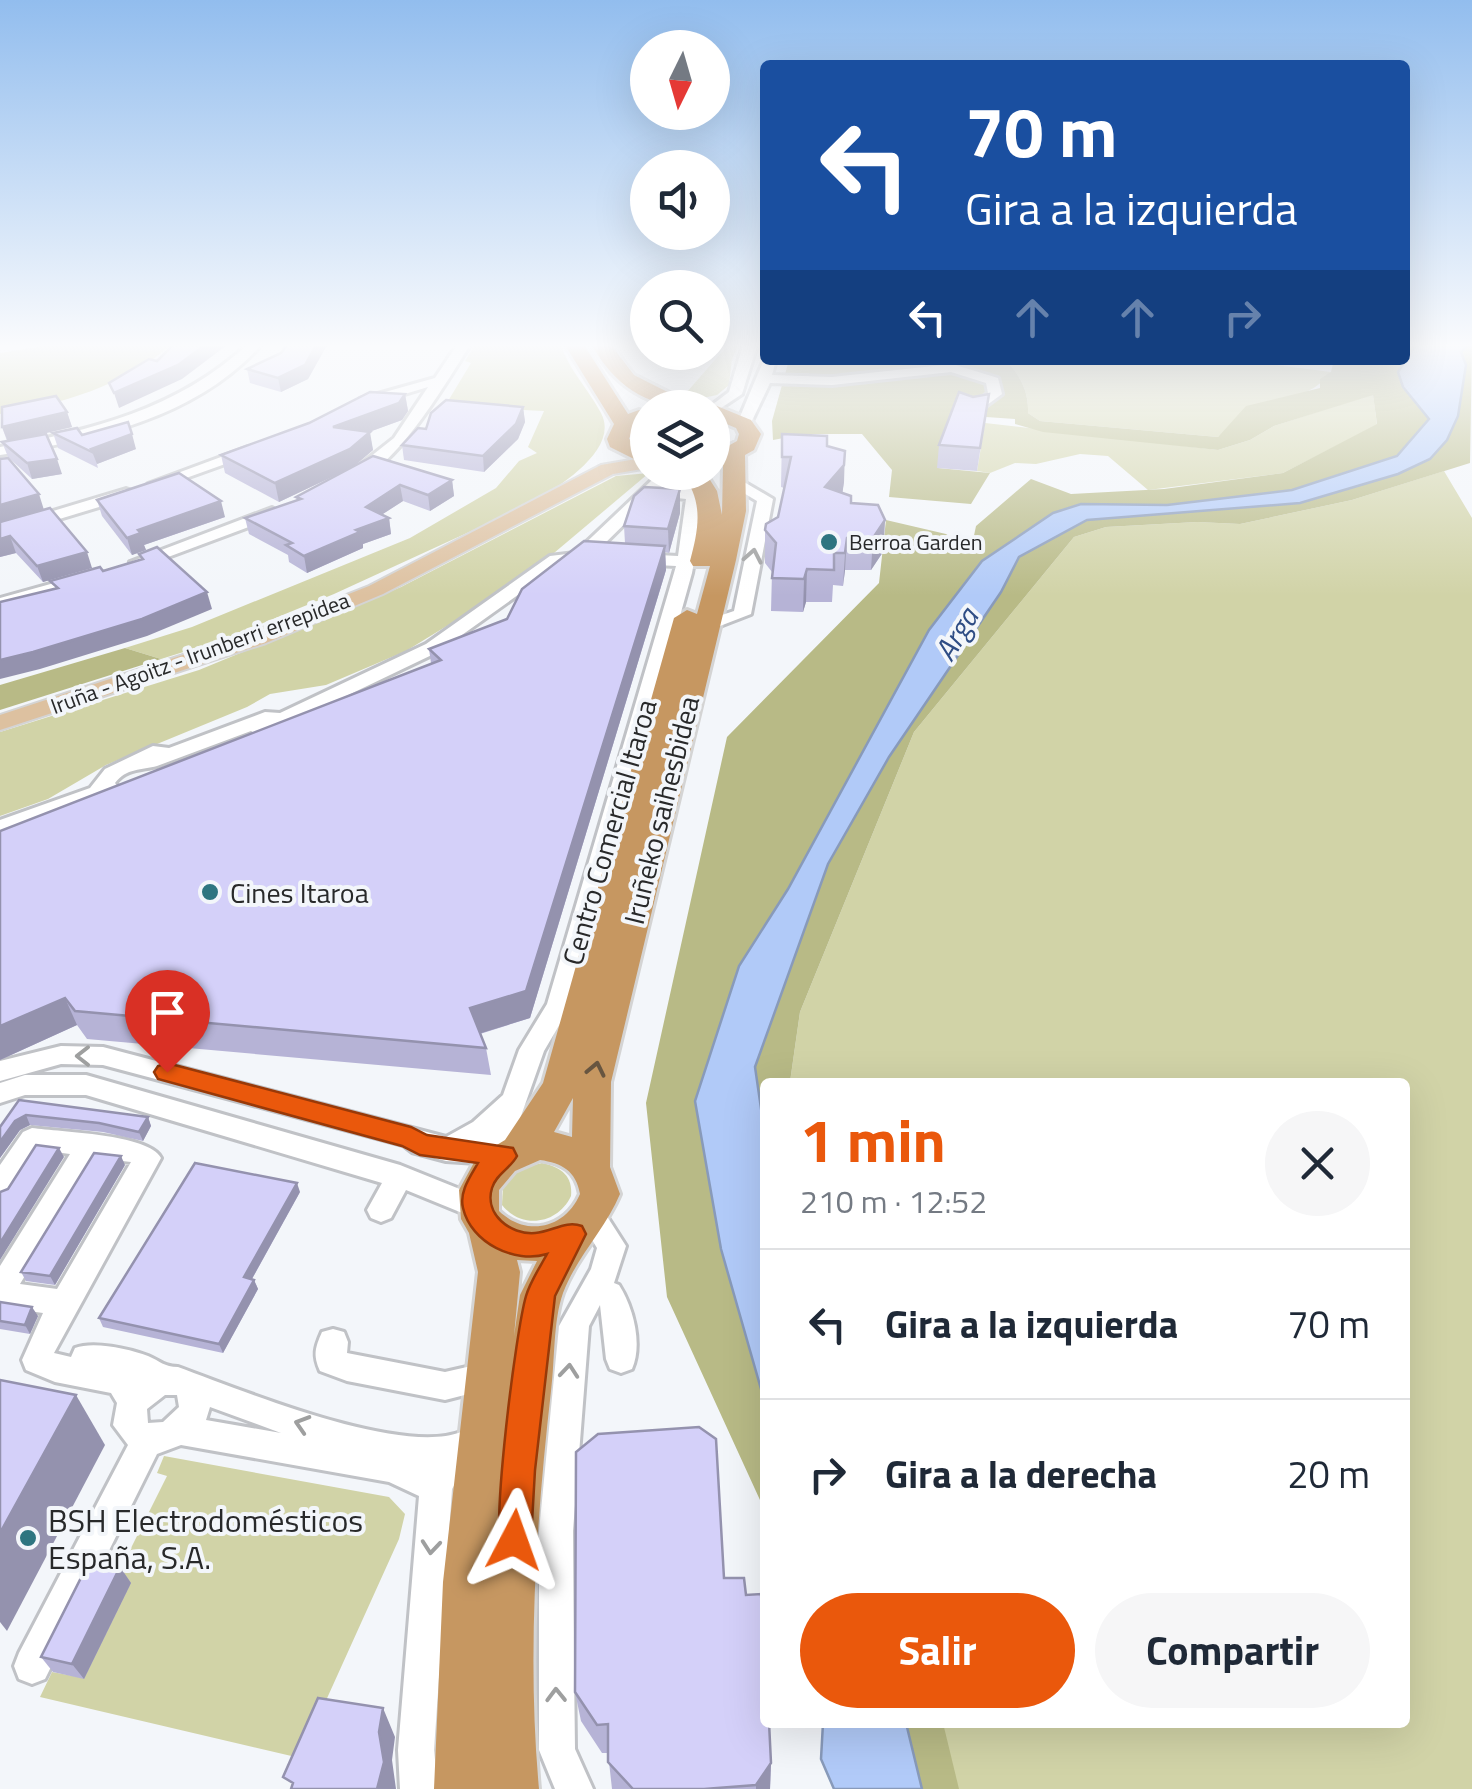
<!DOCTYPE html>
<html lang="es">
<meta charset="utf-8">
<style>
body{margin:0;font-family:"Titillium Web",sans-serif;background:#f6f6f7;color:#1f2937;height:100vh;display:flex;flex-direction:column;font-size:38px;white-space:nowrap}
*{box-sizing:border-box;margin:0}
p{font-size:32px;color:#747a83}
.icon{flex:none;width:55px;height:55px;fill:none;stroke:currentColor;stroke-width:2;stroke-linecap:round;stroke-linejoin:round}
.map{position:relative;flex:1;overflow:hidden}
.sheet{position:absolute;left:760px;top:1078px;width:650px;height:650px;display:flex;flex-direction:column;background:#fff;border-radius:10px;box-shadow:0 10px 40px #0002}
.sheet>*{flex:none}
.top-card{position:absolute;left:760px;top:60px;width:650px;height:305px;border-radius:10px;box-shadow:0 10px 40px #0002;background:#1a4fa0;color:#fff;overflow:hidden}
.needle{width:65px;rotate:185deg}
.tools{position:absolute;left:630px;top:30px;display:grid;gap:20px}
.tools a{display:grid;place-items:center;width:100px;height:100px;border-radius:50%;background:#fff;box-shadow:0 10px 40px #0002;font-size:50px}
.pin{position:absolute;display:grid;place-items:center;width:85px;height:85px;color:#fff;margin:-102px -42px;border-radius:50% 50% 50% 0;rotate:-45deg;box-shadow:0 0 10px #0007}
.pin .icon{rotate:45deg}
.me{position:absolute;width:110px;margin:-55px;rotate:4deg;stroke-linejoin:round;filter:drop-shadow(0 0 8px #0008)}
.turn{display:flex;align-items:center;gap:35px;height:210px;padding:0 40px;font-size:45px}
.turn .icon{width:130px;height:130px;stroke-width:2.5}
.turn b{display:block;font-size:70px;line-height:85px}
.lanes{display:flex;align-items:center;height:95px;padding:0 40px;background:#0003;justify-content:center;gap:50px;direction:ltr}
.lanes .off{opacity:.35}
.round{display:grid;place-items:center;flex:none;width:105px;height:105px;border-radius:52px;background:#f6f6f7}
.headline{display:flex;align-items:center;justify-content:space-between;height:170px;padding:0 40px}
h1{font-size:60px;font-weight:700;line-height:75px;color:#ea580c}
.cta{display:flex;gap:20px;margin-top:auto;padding:20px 40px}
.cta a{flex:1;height:115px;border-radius:60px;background:#ea580c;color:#fff;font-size:40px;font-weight:700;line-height:115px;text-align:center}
.cta a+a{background:#f6f6f7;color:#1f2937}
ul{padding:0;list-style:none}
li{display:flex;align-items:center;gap:30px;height:150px;padding:0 40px;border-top:2px solid #e0e1e3}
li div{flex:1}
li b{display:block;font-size:38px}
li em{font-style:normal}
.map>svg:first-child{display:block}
.green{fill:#d1d3a7}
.forest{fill:#b8ba86}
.water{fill:#b1caf8;stroke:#889aba;stroke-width:2.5}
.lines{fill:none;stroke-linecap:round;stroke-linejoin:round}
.minor-casing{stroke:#c0c2c6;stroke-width:6}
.major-casing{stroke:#d4d4d4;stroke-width:4}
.highway-casing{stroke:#d4d4d4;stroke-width:6}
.minor{fill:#fff;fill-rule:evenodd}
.major{fill:#ddc1a0;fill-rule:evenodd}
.highway{fill:#c69761;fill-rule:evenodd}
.wall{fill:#b6b3d6}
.shaded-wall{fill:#9492ae}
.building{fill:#d4d0f9;stroke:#9492ae;stroke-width:2.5}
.oneway{stroke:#9e9f9f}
.oneway2{stroke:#675540}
.route{fill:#ea580c;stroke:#983908;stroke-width:2.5}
.poi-dot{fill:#2e7580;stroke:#f3f6fa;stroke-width:4}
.labels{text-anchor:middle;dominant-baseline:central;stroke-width:8;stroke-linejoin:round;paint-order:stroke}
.far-poi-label{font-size:22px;fill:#28292a;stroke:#f3f6fa;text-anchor:start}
.far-street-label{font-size:22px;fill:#28292a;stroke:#f3f6fa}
.street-label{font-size:28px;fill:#28292a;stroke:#f3f6fa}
.poi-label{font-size:28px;fill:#28292a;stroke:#f3f6fa;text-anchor:start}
.water-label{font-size:30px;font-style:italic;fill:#2f4d85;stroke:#f3f6fa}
.near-poi-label{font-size:32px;fill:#28292a;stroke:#f3f6fa;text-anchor:start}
</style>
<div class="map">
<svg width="1472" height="1789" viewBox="0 0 1472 1789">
<rect width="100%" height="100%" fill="#f3f6fa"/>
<g class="green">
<path d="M50,345H171C125,385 60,405 0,414V353Z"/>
<path d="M475,345H561C569,370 589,390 601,413C620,449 561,484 537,501L334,594L222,640L161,659L125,648L192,627L410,538L496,488L519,461L537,453L528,447L544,411L445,406L471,363L465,361Z"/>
<polygon points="728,345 739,345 732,359 729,385 717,395 697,399 686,393"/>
<path d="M1005,360H1238L1331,372C1311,402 1250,406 1218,437L1040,421L1028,413C1029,392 1020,374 1005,360Z"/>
<polygon points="1373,394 1377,425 1283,473 1148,490 1108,456 1080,454 1036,464 1015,463 990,473 977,471 985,423 1218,450 1250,440 1274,426"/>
<polygon points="1444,471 1472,518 1472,1789 955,1789 938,1723 1405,1722 1405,1082 790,1082 800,1012 914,732 1074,537 1106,527 1197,522 1240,524 1352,500"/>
<polygon points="649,473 554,553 494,597 406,651 326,685 270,694 247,707 106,765 48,799 0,816 0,732 199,670 401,587 616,476"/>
<path d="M542,1163C560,1167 573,1175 571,1196C558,1224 522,1230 502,1205L503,1185L518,1169Z"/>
<polygon points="164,1456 389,1497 405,1514 399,1539 300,1758 40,1697 52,1672 84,1678 130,1584 115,1580 167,1476 157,1473"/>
</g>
<g class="forest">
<path d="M1405,345H1417L1403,387L1429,418L1397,456L1291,490L1166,505L1081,504L982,561L929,630L788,889L739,966L695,1101L721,1249L765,1403V1511L667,1297L646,1103L727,737L879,583L886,520L946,534L971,550L976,526L1031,479L1071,494L1164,489L1283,473L1377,424L1373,395L1274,426L1250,440L1218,450L1043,432L1015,424V419L957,415L938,468L990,473L971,504L889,497L892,470L862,434H805L773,440L772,421L789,360H1005C1020,374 1029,392 1028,413L1040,421L1218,437L1246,406L1320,388V379L1331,372L1334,360H1405Z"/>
<polygon points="1468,345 1472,345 1470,463 1352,500 1240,524 1197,522 1106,527 1074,537 914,732 800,1012 790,1082 765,1082 765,1136 755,1068 828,864 889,757 1001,592 1019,557 1087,520 1300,503 1398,474 1430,459 1447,440 1458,416 1466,365 1461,352"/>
<polygon points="125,648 161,659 0,710 0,685"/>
<polygon points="906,1723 943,1723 959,1789 922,1789"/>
</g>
<g class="water">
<polygon points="1416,345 1468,345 1461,352 1466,365 1458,416 1447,440 1430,459 1398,474 1300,503 1087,520 1019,557 1001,592 889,757 828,864 755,1067 765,1136 765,1403 721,1249 695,1101 739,966 788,889 929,630 982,561 1053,513 1081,504 1167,505 1292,490 1397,456 1429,419 1403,387 1398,372"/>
<polygon points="823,1723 906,1723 922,1789 834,1789 821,1759"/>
</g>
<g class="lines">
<g class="minor-casing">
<g id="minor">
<path d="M247,345H261C196,418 93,440 0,455V447C90,431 178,409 247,345Z"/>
<path d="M457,345H470C450,376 389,482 351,478V472L394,438L428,387L365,406L358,402L360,399L435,378Z"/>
<polygon points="743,345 757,345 742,394 712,414 712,408 708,408 729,392"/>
<polygon points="765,357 765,360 776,360 772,375 832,377 952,364 998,378 1002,394 972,416 965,412 988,393 986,383 951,372 832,385 770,383 749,427 739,427 737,424"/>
<polygon points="248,447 255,451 253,454 161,487 148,484"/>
<path d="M662,472H678L702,497L703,513L692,573L571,1005L544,1051L510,1147L516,1156L499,1176L489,1179L479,1176L477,1163L446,1161L412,1152L403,1145L103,1065L61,1064L0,1081V1061L61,1046L103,1047L446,1137L473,1122L503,1095L519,1050L547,1004L674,573L676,566L638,564L630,559L638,554L678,556L686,499L677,498L661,488L595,553L599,557L597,561L560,565L438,652L267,734L260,736L251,731L157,766C142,770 126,768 115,783L119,788L116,793L0,835V820L90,788L105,769L153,746L169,748L265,712L280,713L426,644L550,556L575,553L651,481L666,478Z"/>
<polygon points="732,475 773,499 751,614 707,631 701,630 701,622 734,611 757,501 727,483 724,480"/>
<polygon points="126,489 132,491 132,497 0,537 0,527"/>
<polygon points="272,508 280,513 278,516 144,566 132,566 130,562"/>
<polygon points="83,575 92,580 89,584 0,609 0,598"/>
<polygon points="25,1075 86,1075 400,1165 487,1200 491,1208 487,1216 477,1219 406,1190 391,1218 381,1222 371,1218 367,1210 382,1183 86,1095 25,1095 0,1103 0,1083"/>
<path d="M32,1128C60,1132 149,1134 161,1158L54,1353L71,1357L75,1348C94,1341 129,1349 148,1356C160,1361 164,1367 178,1367C241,1390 400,1456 461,1432L472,1436L477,1447L452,1489L434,1750L438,1789H400L398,1750L419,1496L389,1482L181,1445L157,1454L45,1679L32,1684L19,1679L14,1666L19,1653L128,1445L113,1425L117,1403L111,1393L55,1382L26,1370L22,1360L43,1313L0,1307V1266L70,1154L39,1150L10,1196L0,1199V1165L23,1132ZM96,1158L131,1162L57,1289L20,1284ZM165,1395H177L179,1407L163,1422L148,1423L147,1409ZM210,1407L281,1433L206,1420Z"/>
<path d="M591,1203L601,1207L626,1246L614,1283L619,1285C633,1307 643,1344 632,1369L621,1373L610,1369L606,1359L600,1305L589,1326L573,1531L574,1668L575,1749L593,1789H555L539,1750V1531L559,1326L591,1269L597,1248L577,1215L581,1207Z"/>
<path d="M333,1329L344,1332L348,1342L347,1353L445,1372L489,1362L500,1366L504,1376L500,1386L445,1400L347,1381L320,1371C313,1355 315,1348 322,1332Z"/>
</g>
</g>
<g class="major-casing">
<polygon id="major" points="648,457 648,468 613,474 383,594 266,643 0,730 0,715 250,633 369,586 601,465"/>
</g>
<g class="highway-casing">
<g id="highway">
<polygon points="565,345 584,345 628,414 639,410 648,413 646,420 633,428 629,439 648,451 648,466 610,447 607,439 614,424"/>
<path d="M592,345H611L634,375L697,407C651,410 614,386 592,345Z"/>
<path d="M712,404L751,420L761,434L754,450L745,455L746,511L736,560L611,1082L610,1167L620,1194C605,1230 577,1256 563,1293C553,1321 555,1361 551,1391C536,1523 527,1658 539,1789H434L443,1582L478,1272L469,1233L461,1219L459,1190L477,1157L505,1140L543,1083L674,618L687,610L697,614L710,566H693L690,561C699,527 704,501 681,472H705L717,491L722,515L723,466H712V455L737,441L739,434L736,428L712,418V408H703ZM573,1098L572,1137L554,1132ZM540,1160C562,1163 576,1171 580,1194C565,1229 526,1237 499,1211V1190L515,1171ZM517,1260L537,1261L520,1295L514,1336L520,1272Z"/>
</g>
</g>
<use href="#minor" class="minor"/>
<use href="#major" class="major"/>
<use href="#highway" class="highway"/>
</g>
<g class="wall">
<polygon points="287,345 327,345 308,379 281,392 250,383 247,369 281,353"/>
<polygon points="405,394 408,411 402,420 369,432 373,450 353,467 279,502 225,473 221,455"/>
<polygon points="989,394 977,471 937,468 939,445 973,397"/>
<polygon points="523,407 525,422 518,439 484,472 404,460 402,445 426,429"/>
<polygon points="67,412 72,427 18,439 62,474 32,479 8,457 2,442 7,441 2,427"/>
<polygon points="53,433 82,435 136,449 97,464 98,468 58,448"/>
<polygon points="782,434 827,446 844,482 842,493 851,503 885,520 883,552 871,570 845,570 843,586 833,585 832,602 806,602 803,612 771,611 772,572 765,563 765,530 778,517 784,488 781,487"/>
<polygon points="0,459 44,510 92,568 43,582 16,553 0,557"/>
<polygon points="452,480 454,496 430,511 403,501 381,515 389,518 391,534 363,544 363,548 307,573 289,562 288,555 249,534 245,518 297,501 296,497"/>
<polygon points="680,489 680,513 669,553 665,552 666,570 530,1018 480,1034 486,1048 491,1075 87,1039 77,1025 0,1060 431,663 429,649 507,619 625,543 624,526"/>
<polygon points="97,500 225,517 144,545 146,550 132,555 102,516"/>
<polygon points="19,1100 148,1117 151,1126 143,1141 103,1132 30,1125 20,1130 0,1158 0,1127"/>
<polygon points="125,1165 55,1285 26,1281 21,1272"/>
<polygon points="300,1192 252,1279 254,1280 258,1289 223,1353 103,1327 99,1318"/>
<polygon points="0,1302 38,1316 30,1334 0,1329"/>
<polygon points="120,1567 131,1583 84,1679 53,1672 41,1657"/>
<polygon points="724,1578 746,1595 771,1763 770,1789 612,1789 608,1753 602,1753 581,1721 575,1692"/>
</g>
<g class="shaded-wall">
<polygon points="205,345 227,345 182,379 119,408 114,393"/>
<polygon points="316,345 327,345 308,379 281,392 278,378"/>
<polygon points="405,394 408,411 402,420 336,444 333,427"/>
<polygon points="523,407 525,422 518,439 484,472 483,456"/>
<polygon points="67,412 72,427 8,442 2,427"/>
<polygon points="370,432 373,450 353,467 279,502 275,483"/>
<polygon points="132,434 136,449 97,464 91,449"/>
<polygon points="845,451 844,482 842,496 825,487"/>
<polygon points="57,459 62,474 32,479 27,463"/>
<polygon points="452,480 454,496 430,511 428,495"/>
<polygon points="400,485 403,501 369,523 366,507"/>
<polygon points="680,489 680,513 669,553 668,529"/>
<polygon points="39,494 44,510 0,523 0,505"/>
<polygon points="221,501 225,517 144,545 146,550 132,555 127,538 138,530"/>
<polygon points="389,518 391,534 363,544 363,548 307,573 304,556 356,530"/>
<polygon points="885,520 883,552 871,570 873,538"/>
<polygon points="10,536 16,553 0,557 0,539"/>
<polygon points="847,538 845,570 843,586 845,553"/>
<polygon points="665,546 666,570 530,1018 475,1035 470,1008"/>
<polygon points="87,552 92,568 43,582 37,566"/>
<polygon points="807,569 806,602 803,612 804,579"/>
<polygon points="207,592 212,609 147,636 40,669 0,679 0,660"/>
<polygon points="65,998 77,1025 0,1060 0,1026"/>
<polygon points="26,1115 30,1125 20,1130 0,1158 0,1142 15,1121"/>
<polygon points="148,1117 151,1126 143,1141 139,1132"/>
<polygon points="59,1148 64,1157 0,1260 0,1243"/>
<polygon points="121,1156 125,1165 55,1285 50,1276"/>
<polygon points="297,1183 300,1192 248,1286 244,1277"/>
<polygon points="254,1280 258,1289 223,1353 219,1344"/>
<polygon points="32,1307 38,1316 30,1334 25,1325"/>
<polygon points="76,1395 105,1445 7,1631 0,1622 0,1533"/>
<polygon points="120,1567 131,1583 84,1679 72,1664"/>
<polygon points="383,1708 395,1737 392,1760 396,1789 377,1789 379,1732"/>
<polygon points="771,1763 770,1789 756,1789 756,1785"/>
</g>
<g class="building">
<polygon points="173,345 205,345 178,365 114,393 109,383 149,359 157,361"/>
<polygon points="287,345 316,345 305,365 278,378 247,369 281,353"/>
<polygon points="370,392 405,394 399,403 333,427 370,432 350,449 275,483 221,455 309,423"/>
<polygon points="959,392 973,397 989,394 980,448 939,445"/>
<polygon points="56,396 67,412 2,427 2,407"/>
<polygon points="446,400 523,407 516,424 483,456 402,445 418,428 426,429 431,413"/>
<polygon points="128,422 132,434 91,449 94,453 53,433 77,428 82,435"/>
<polygon points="46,434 57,459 27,463 2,442"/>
<polygon points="782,434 827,436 827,446 845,451 844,465 825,487 851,496 851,503 878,505 885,520 873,538 847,538 845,553 834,553 834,570 807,569 804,579 772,578 776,543 765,530 766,524 778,517 791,457 782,457"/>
<polygon points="373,456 452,480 428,495 400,485 366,507 389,518 356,530 360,532 304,556 286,545 292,543 245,518 301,499 296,497"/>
<polygon points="8,458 39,494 0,505 0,459"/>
<polygon points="179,473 221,501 138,530 141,533 127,538 97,500"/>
<polygon points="644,487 680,489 668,529 624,526 634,496"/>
<polygon points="50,508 87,552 37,566 10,536 0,539 0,522"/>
<polygon points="584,541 665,546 526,991 470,1008 486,1048 75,1011 65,998 0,1026 0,831 441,660 429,649 507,619 522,589"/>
<polygon points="157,547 207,592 142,619 33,652 0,660 0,602 58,588 50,581 100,567 103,571 143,559 139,554"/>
<polygon points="19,1100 148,1117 139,1132 99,1123 26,1115 15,1121 0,1142 0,1127"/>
<polygon points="36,1145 59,1148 0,1243 0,1192 8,1189"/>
<polygon points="94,1153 121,1156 50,1276 21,1272"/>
<polygon points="195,1163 297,1183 244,1277 254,1280 219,1344 99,1318"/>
<polygon points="0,1302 32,1307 25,1325 0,1321"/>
<polygon points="0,1380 76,1395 0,1533"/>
<polygon points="699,1427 716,1439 724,1578 744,1578 746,1595 761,1594 765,1664 765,1722 769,1722 771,1763 756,1785 704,1789 633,1789 608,1762 608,1724 597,1725 575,1692 576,1452 598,1434"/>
<polygon points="90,1560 120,1567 72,1664 41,1657"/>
<polygon points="318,1698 383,1708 379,1732 384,1762 377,1789 291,1789 293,1783 283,1777"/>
</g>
<defs><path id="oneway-chevron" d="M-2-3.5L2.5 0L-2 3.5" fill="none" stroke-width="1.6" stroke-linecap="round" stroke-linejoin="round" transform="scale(2.5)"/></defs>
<g class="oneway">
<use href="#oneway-chevron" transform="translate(753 556) rotate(-79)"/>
<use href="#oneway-chevron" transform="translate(83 1056) rotate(-180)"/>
<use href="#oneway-chevron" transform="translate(569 1371) rotate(-85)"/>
<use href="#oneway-chevron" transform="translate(302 1424) rotate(-163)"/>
<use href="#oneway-chevron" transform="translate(431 1547) rotate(95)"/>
<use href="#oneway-chevron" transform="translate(556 1695) rotate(-91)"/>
</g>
<use class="oneway2" href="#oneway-chevron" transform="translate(596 1069) rotate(-78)"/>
<linearGradient id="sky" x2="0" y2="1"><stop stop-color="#92bdee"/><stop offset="0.58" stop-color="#fafbfd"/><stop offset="1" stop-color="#fafbfd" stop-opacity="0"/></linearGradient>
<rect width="1472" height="596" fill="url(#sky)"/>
<path class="route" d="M167,1063L411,1127L427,1135L513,1148L517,1156C511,1168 496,1174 492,1188C484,1214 510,1235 535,1233C552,1232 565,1220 582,1226L586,1234L555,1296L535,1470L531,1540L526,1552L514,1557L502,1552C491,1526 516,1330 526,1296C530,1282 540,1267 547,1254C515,1264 471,1243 463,1208C459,1192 470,1177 478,1163L420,1155L402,1146L158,1079L154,1072L158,1066Z"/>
<g class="poi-dot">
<circle cx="829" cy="542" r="10"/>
<circle cx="210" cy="892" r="10"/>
<circle cx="28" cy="1538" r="10"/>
</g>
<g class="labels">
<g class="far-poi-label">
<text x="849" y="542">Berroa Garden</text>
</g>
<g class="far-street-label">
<text transform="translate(200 653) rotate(-20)">Iruña - Agoitz - Irunberri errepidea</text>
</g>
<g class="street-label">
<text transform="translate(661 810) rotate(-76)">Iruñeko saihesbidea</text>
<text transform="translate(609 832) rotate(-74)">Centro Comercial Itaroa</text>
</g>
<g class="poi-label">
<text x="230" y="892">Cines Itaroa</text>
</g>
<g class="water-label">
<text transform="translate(956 634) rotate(-59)">Arga</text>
</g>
<g class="near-poi-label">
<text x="48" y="1520">BSH Electrodomésticos<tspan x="48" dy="37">España, S.A.</tspan></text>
</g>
</g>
</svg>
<div class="tools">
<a><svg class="needle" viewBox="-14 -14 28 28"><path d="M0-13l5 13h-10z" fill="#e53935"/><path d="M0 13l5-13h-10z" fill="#747a83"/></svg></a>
<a><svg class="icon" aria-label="sound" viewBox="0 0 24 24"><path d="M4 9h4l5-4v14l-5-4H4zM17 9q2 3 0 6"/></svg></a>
<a><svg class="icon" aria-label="search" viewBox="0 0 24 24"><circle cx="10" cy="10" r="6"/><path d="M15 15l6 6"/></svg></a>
<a><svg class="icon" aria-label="layers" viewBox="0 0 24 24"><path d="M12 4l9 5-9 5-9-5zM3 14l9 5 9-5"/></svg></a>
</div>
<div class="pin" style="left:167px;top:1072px;background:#d93025"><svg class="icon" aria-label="arrive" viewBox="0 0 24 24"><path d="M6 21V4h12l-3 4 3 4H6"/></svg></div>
<svg class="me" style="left:514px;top:1540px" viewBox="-20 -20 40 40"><path d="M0-17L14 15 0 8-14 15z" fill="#ea580c" stroke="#fff" stroke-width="4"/></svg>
<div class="top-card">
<div class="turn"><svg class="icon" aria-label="left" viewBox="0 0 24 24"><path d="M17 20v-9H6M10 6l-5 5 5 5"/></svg><div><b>70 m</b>Gira a la izquierda</div></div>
<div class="lanes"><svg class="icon" aria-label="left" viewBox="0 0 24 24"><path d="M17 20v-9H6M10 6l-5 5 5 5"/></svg><svg class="icon off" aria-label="ahead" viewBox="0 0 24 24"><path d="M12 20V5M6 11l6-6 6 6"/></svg><svg class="icon off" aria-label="ahead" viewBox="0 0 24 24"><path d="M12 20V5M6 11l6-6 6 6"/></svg><svg class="icon off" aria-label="right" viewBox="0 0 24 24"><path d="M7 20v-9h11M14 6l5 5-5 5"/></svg></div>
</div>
<section class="sheet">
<div class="headline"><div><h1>1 min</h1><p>210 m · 12:52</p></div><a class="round"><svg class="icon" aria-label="close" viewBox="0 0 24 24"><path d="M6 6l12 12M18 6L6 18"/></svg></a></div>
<ul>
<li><svg class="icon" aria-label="left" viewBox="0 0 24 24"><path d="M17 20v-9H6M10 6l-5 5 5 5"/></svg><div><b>Gira a la izquierda</b></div><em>70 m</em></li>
<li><svg class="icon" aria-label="right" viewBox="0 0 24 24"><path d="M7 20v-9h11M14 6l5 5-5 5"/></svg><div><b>Gira a la derecha</b></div><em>20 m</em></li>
</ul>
<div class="cta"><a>Salir</a><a>Compartir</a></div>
</section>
</div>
